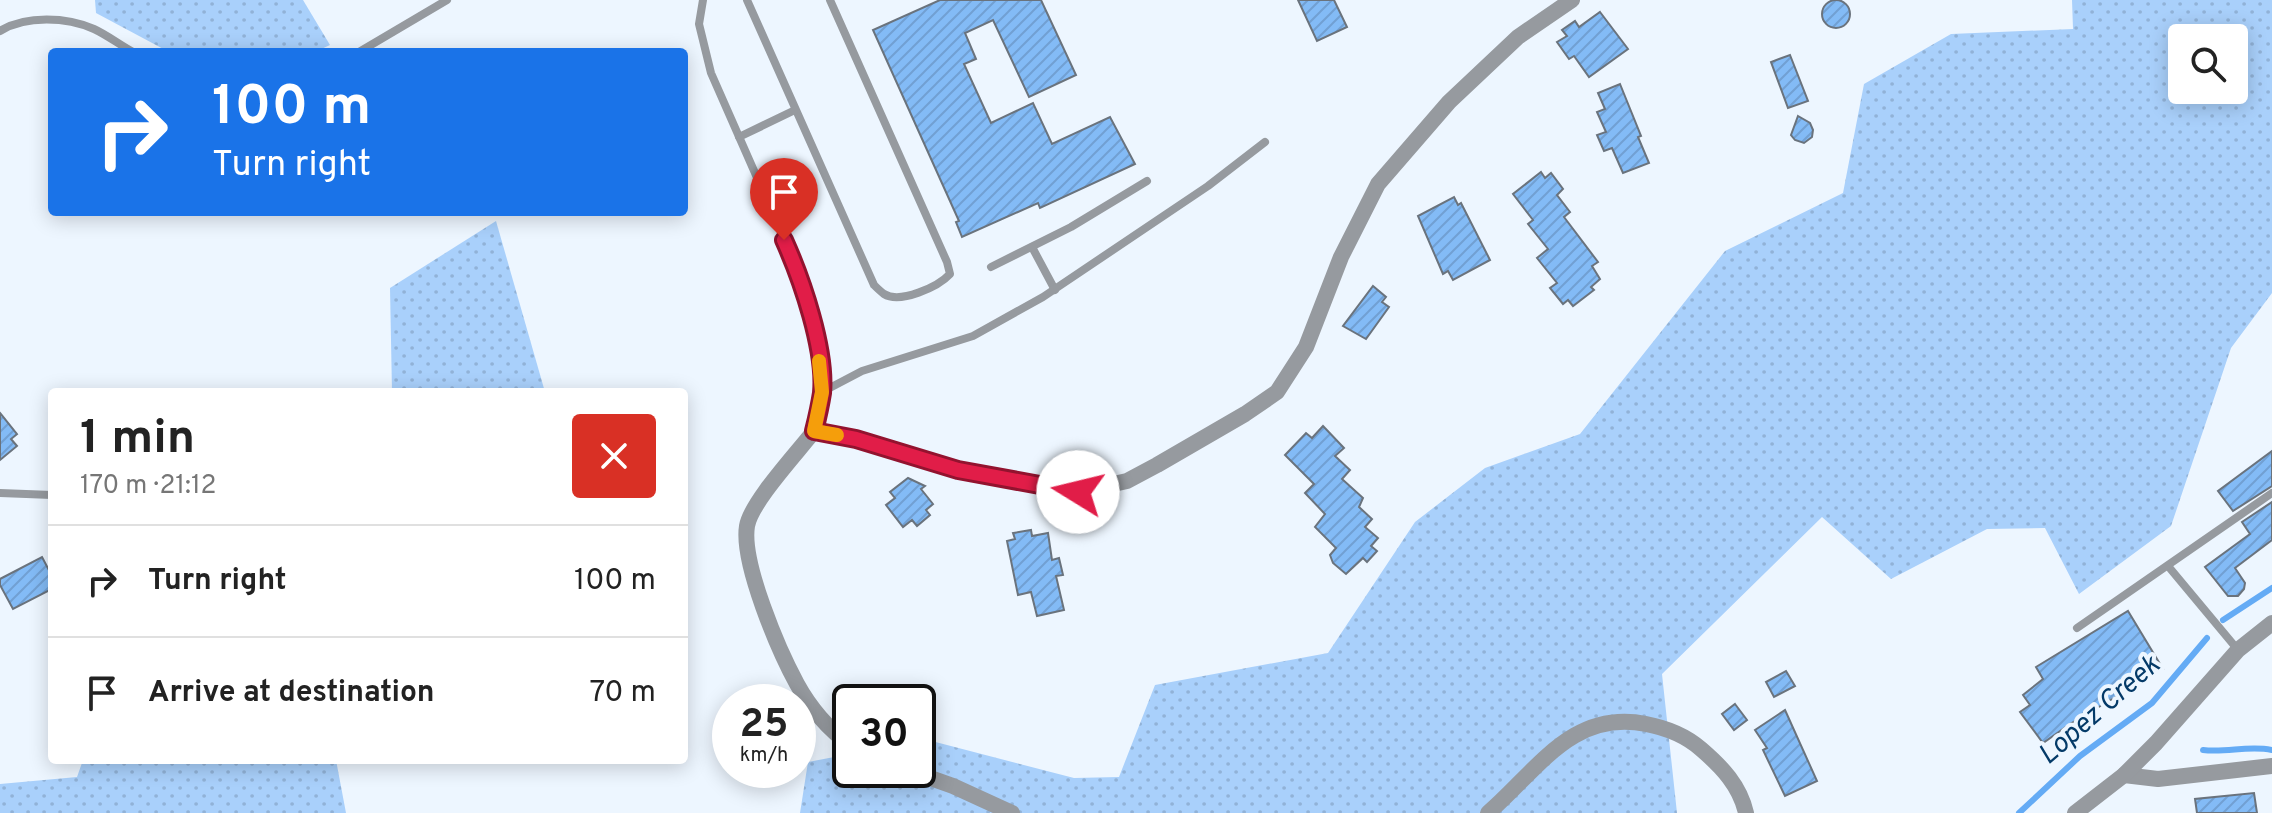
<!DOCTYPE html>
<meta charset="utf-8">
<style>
body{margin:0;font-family:Overpass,sans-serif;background:#f6f6f6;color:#222;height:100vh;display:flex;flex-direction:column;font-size:30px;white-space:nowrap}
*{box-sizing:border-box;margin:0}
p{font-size:26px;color:#767676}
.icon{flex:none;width:44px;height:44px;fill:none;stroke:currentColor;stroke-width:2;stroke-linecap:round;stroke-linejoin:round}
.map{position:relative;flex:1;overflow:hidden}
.side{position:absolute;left:48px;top:388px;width:640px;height:376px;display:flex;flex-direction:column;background:#fff;border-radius:8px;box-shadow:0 4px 20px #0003}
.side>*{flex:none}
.guide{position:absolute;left:48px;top:48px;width:640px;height:168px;border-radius:8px;box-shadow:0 4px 20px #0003;background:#1a73e8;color:#fff;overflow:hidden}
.tools{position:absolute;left:2168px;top:24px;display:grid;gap:16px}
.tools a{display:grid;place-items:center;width:80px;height:80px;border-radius:8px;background:#fff;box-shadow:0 4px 20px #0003;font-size:40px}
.speed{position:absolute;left:712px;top:684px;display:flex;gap:16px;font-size:40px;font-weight:700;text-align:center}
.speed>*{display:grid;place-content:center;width:104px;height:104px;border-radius:50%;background:#fff;box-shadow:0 4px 20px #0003;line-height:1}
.speed small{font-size:20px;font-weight:400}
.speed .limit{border:4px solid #111;border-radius:12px;background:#fff;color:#111}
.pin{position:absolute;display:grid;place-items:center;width:68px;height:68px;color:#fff;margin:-82px -34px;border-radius:50% 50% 50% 0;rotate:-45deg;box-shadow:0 0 8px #0007}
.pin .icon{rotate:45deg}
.me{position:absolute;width:88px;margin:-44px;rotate:279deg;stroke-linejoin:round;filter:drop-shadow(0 0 6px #0008)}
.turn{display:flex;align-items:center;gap:28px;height:168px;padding:0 32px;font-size:36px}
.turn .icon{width:104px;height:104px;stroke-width:2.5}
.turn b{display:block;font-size:56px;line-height:68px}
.round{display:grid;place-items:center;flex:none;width:84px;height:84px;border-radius:8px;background:#f6f6f6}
.summary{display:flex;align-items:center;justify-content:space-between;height:136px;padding:0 32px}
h1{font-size:48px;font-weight:700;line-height:60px}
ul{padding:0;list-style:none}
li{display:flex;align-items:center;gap:24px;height:112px;padding:0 32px;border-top:2px solid #e0e0e0}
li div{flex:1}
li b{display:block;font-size:30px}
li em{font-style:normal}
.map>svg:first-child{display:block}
.green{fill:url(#green-dots);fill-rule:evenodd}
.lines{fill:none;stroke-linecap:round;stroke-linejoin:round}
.stream{stroke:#64abf5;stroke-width:6}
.building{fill:url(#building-hatch);stroke:#6a737d;stroke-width:2}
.service{stroke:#969a9f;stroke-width:8}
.minor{stroke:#969a9f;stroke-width:16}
.route-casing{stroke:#92132f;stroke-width:20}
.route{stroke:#e11d48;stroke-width:14}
.slow{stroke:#f59e0b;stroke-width:14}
.labels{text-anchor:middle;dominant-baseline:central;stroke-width:8;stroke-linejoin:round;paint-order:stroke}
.water-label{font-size:28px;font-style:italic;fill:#043a68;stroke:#edf6ff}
</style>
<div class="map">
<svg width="2272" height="813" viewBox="0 0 2272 813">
<defs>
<pattern id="green-dots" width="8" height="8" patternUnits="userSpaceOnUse" patternTransform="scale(2)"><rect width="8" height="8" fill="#a9d0fb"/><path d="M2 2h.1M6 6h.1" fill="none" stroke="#91b2d7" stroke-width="1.8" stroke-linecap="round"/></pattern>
<pattern id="building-hatch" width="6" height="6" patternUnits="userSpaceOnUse" patternTransform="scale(2)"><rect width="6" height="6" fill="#83bbf6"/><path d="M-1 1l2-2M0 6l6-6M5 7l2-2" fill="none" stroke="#71a0d3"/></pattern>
</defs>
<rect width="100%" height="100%" fill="#edf6ff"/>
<g class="green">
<polygon points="95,0 303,0 330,45 315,52 169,52 96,13"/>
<path d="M2072,0H2272V293L2231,348L2171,526L2079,594L2045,528L1987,529L1891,579L1822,517L1662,674L1677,813H800L808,762L850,754V770H918V740L924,739L1074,778L1119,777L1155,685L1328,653L1415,522L1485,468L1580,434L1725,251L1843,193L1864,84L1951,34L2073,29ZM2182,38H2234V90H2182Z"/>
<polygon points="496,221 545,392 392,392 390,288"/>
<polygon points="83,760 336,760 346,813 0,813 0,784 77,777"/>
</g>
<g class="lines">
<g class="stream">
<polyline points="2223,620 2272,588"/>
<path d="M2203,750C2227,753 2248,745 2272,750"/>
<polyline points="2019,813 2080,756 2152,703 2207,638"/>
</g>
</g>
<g class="building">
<circle cx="1836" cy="14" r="14"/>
<polygon points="940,0 1041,0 1076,75 1029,97 993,20 965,33 976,59 964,64 991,123 1033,103 1052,144 1110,117 1135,164 1040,208 1038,203 962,237 956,222 959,221 873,30"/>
<polygon points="1298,0 1334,0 1347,27 1317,41"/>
<polygon points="1600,12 1628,49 1589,77 1574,56 1569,59 1557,42 1567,36 1562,30 1575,21 1579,27"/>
<polygon points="1790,55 1808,101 1788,108 1771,62"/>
<polygon points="1620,84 1641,136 1638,137 1649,163 1623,173 1612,148 1604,151 1597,135 1606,132 1597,112 1605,109 1598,93"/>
<polygon points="1798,116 1810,123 1813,130 1812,137 1804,143 1795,140 1791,135"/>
<polygon points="1541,172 1545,178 1551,173 1563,189 1557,195 1570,212 1564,217 1598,262 1592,266 1600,279 1591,287 1594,290 1573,306 1568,300 1563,304 1550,288 1557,283 1537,258 1548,249 1528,224 1533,220 1513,194"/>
<polygon points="1454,197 1458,205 1461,203 1490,260 1453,280 1448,271 1443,274 1418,216"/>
<polygon points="1373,286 1386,297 1382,302 1389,307 1366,339 1343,326"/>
<polygon points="0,413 17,434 11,439 17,446 0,460"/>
<polygon points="1323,426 1344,448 1335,456 1350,470 1342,479 1363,498 1359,507 1372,519 1365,527 1378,538 1371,546 1377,551 1367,562 1363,558 1346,574 1333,563 1330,555 1336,548 1315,527 1325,514 1305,493 1314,484 1285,455 1306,433 1312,438"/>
<polygon points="2272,451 2272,486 2233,511 2218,491"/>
<polygon points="908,478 925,486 921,489 933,504 926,510 930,515 917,526 912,520 903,527 886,505 895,498 890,492"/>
<polygon points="2272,502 2272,540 2235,568 2245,583 2244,589 2238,596 2228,596 2205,567 2250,534 2242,522"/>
<polygon points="1031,530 1032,536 1048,533 1052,560 1059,558 1063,575 1056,576 1064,610 1037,616 1031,592 1018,595 1007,541 1015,539 1013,533"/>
<polygon points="42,557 52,576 52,589 13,609 0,585 0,579"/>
<polygon points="2128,611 2163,669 2070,724 2043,743 2020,712 2030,705 2023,695 2043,679 2036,667"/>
<polygon points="1786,671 1795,686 1774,697 1766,682"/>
<polygon points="1735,704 1747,720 1734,730 1722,714"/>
<polygon points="1785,710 1817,781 1785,796 1763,750 1767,748 1755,730"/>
<polygon points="2254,793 2257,813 2197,813 2195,799"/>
</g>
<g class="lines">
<g class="service">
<polyline points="703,0 699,24 711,73 795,264 808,303 817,342 822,392 814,431"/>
<path d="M747,0L874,285C877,288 880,291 884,294C900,304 938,287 950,274L947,262L830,0"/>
<path d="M0,31C26,15 67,17 94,29C107,35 120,45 133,52"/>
<polyline points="359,52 447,0"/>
<polyline points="739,137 795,110"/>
<polyline points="1032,247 1055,290"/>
<polyline points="991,267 1071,227 1147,181"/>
<polyline points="822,392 862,371 973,336 1043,297 1208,186 1265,142"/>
<polyline points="0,493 52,495"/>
<polyline points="2168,566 2238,650"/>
<polyline points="2077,628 2272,493"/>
</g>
<g class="minor">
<path d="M850,744C829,731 809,706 797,684C779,651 741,563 747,526C751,502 798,452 814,431L856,439L958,470L1078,492L1127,481L1157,465L1245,414L1277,392L1306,347L1341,257L1378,184L1449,102L1518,37L1572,0"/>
<polyline points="908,770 953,786 1012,813"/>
<polyline points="2124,775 2158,779 2272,766"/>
<path d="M1488,813C1537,771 1572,709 1646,724C1667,728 1685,735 1701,749C1722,767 1740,786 1746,813"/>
<polyline points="2075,813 2124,775 2156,743 2238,650 2272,623"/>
</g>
</g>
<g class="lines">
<g class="route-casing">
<path id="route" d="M784,240C802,280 826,350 822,393C820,406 817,419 814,431L856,439L958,470L1078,492"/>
</g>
<use href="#route" class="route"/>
<polyline class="slow" points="819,361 822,392 814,431 837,435"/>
</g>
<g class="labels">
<g class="water-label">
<text transform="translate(2100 711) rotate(-41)">Lopez Creek</text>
</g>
</g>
</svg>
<div class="tools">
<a><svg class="icon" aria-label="search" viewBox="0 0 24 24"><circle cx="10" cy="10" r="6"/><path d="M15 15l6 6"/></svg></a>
</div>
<div class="speed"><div>25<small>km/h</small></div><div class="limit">30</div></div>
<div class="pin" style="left:784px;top:240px;background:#d93025"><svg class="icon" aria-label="arrive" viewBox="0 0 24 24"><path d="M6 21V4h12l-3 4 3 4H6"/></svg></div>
<svg class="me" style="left:1078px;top:492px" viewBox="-20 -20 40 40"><circle r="19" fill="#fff"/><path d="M0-13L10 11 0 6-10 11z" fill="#e11d48"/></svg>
<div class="guide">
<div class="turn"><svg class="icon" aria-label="right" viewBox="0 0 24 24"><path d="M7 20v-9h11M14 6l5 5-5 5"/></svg><div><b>100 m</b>Turn right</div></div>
</div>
<section class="side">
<div class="summary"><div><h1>1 min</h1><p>170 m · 21:12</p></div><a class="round" style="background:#d93025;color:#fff"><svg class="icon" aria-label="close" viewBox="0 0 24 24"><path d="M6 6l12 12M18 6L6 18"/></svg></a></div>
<ul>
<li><svg class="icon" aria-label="right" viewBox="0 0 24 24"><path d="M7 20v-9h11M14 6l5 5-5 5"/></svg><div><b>Turn right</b></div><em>100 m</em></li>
<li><svg class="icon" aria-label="arrive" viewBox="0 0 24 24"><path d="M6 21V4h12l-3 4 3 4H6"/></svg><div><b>Arrive at destination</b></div><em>70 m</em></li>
</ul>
</section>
</div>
